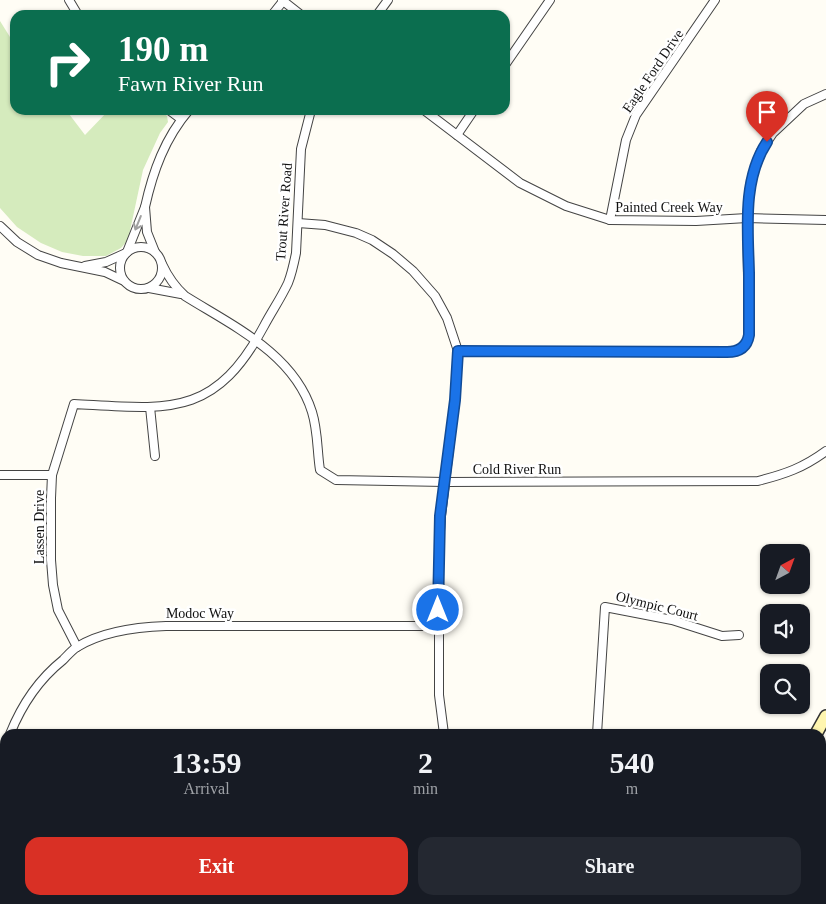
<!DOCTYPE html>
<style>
body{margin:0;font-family:"Times New Roman",serif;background:#242831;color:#f1f3f6;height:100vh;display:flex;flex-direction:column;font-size:19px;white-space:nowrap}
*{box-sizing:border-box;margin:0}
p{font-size:16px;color:#9ea1a6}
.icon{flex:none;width:28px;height:28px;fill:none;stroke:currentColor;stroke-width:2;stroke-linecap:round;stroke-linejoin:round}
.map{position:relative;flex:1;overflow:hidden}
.details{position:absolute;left:0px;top:729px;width:826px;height:176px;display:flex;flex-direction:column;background:#171b24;border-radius:15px 15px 0 0;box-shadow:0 1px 4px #0004}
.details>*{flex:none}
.banner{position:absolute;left:10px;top:10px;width:500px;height:105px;border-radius:15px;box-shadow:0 1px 4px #0004;background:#0b6e4f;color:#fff;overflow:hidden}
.needle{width:32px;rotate:41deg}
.tools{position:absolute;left:760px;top:544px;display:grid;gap:10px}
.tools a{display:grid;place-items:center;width:50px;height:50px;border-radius:10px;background:#171b24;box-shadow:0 1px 4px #0004;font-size:25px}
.pin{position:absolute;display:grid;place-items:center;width:42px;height:42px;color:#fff;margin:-51px -21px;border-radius:50% 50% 50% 0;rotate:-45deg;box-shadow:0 0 5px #0007}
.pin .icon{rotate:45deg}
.me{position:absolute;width:55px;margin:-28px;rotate:0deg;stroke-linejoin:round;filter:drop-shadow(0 0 4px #0008)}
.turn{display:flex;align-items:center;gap:18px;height:105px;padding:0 25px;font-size:22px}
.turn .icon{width:65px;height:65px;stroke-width:2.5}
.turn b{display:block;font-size:35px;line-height:42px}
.eta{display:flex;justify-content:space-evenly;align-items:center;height:85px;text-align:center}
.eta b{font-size:30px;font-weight:800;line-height:35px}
.cta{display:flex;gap:10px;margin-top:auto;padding:10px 25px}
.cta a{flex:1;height:58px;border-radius:15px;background:#d93025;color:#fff;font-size:20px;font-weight:800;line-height:58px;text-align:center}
.cta a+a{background:#242831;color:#f1f3f6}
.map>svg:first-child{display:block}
.green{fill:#d5ebbd}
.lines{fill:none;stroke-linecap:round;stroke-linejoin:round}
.street-casing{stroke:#444;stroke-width:10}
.secondary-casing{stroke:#333;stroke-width:14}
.street{stroke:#fff;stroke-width:8}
.secondary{stroke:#fff6b0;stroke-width:11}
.oneway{stroke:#a0a0a0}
.route-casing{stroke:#114b97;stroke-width:12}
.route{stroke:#1a73e8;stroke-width:9}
.labels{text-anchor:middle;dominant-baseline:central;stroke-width:5;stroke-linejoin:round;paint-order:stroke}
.street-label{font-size:14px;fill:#111;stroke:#fff}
</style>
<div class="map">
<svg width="826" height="904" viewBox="0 0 826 904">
<rect width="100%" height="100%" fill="#fffdf5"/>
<g class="green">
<polygon points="0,21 15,45 15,110 66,110 85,135 109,110 160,110 167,116 168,122 160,133 143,170 128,240 121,248 106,256 83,256 62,252 41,243 17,227 0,208"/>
<polygon points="0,864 5,865 5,900 79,900 84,904 0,904"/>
</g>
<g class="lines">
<g class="street-casing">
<g id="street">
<polyline points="69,0 78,15"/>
<polyline points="282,0 301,15"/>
<polyline points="272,15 284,0"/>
<polyline points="377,15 388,0"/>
<polyline points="505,65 550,0"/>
<polyline points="169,110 181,119"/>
<polyline points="424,110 520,183 566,206 610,220 696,221 747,218 826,220"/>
<polyline points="457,135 474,110"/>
<path d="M145,207C153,171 165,138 189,110"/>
<polyline points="610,220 626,140 636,115 715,0"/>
<polyline points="298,223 325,225 356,233 372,240 393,254 413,271 435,296 447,318 458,351 455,400 441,516 439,546 439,695 444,734"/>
<polyline points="0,226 17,242 38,255 61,263 105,272 124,281"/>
<circle cx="141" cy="268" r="21"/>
<polyline points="127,252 145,207 147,232 155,252"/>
<path d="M162,264C168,277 174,286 185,296C233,326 294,354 312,412C318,431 317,451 320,470L336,480L445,482L758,481C785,474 803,468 826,451"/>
<polyline points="85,266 106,262 126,253"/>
<polyline points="149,288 181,294"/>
<path d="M458,351L727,352C739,352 747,347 749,335L747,218L751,181L761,151L773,133L804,104L826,94"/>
<polyline points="150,407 155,456"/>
<polyline points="0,475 52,475"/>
<path d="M77,647L58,610L53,585L51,560V498L52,475L74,404C168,409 214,419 264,326C272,311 281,298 288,283C292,273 294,263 296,253L301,149L311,110"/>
<path d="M10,734C22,704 38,680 63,660C67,656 72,650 77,647C103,631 136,627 166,626H438"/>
<polyline points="597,734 605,607 672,620 722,636 739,635"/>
<polyline points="0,784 5,756"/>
<polyline points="821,844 826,847"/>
<polyline points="0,855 5,856"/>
<polyline points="93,900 98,904"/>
<polyline points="245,900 250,904"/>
<polyline points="456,900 460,904"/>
<polyline points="570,900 574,904"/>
<polyline points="513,904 518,900"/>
</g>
</g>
<g class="secondary-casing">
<g id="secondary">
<polyline points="816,734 826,716"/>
<polyline points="705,904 708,900"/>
</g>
</g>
<use href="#street" class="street"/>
<use href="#secondary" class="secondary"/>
</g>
<defs><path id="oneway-shaft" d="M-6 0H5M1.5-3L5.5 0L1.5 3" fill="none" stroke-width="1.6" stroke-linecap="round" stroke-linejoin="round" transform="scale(1.25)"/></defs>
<use class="oneway" href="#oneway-shaft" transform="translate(138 223) rotate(112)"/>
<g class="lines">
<g class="route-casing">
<path id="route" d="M438,610L440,516L455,400L458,351L727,352C739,352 747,347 749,335C749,315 749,294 749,273C748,230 742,180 767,142"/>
</g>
<use href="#route" class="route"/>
</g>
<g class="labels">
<g class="street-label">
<text transform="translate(653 71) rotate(-56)">Eagle Ford Drive</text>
<text x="669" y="207">Painted Creek Way</text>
<text transform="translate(284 212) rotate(-86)">Trout River Road</text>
<text x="517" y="469">Cold River Run</text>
<text transform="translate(39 527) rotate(-90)">Lassen Drive</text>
<text transform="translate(657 606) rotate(14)">Olympic Court</text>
<text x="200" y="613">Modoc Way</text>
</g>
</g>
</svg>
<div class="tools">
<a><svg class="needle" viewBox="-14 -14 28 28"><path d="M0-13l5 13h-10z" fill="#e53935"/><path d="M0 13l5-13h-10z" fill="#9ea1a6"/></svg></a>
<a><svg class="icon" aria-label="sound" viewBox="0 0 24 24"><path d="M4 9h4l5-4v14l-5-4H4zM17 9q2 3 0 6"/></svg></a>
<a><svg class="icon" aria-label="search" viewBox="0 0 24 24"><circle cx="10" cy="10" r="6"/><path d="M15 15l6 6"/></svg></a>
</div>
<div class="pin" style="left:767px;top:142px;background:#d93025"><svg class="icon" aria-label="arrive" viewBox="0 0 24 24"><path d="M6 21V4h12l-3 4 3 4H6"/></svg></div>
<svg class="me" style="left:438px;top:610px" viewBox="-20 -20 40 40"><circle r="17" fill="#1a73e8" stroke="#fff" stroke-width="3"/><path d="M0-11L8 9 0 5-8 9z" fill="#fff"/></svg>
<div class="banner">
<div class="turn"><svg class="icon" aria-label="right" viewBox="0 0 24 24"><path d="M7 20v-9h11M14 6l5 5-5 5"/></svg><div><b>190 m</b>Fawn River Run</div></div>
</div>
<section class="details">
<div class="eta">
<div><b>13:59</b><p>Arrival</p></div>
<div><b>2</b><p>min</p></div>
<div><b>540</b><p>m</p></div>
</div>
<div class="cta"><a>Exit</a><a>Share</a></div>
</section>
</div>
